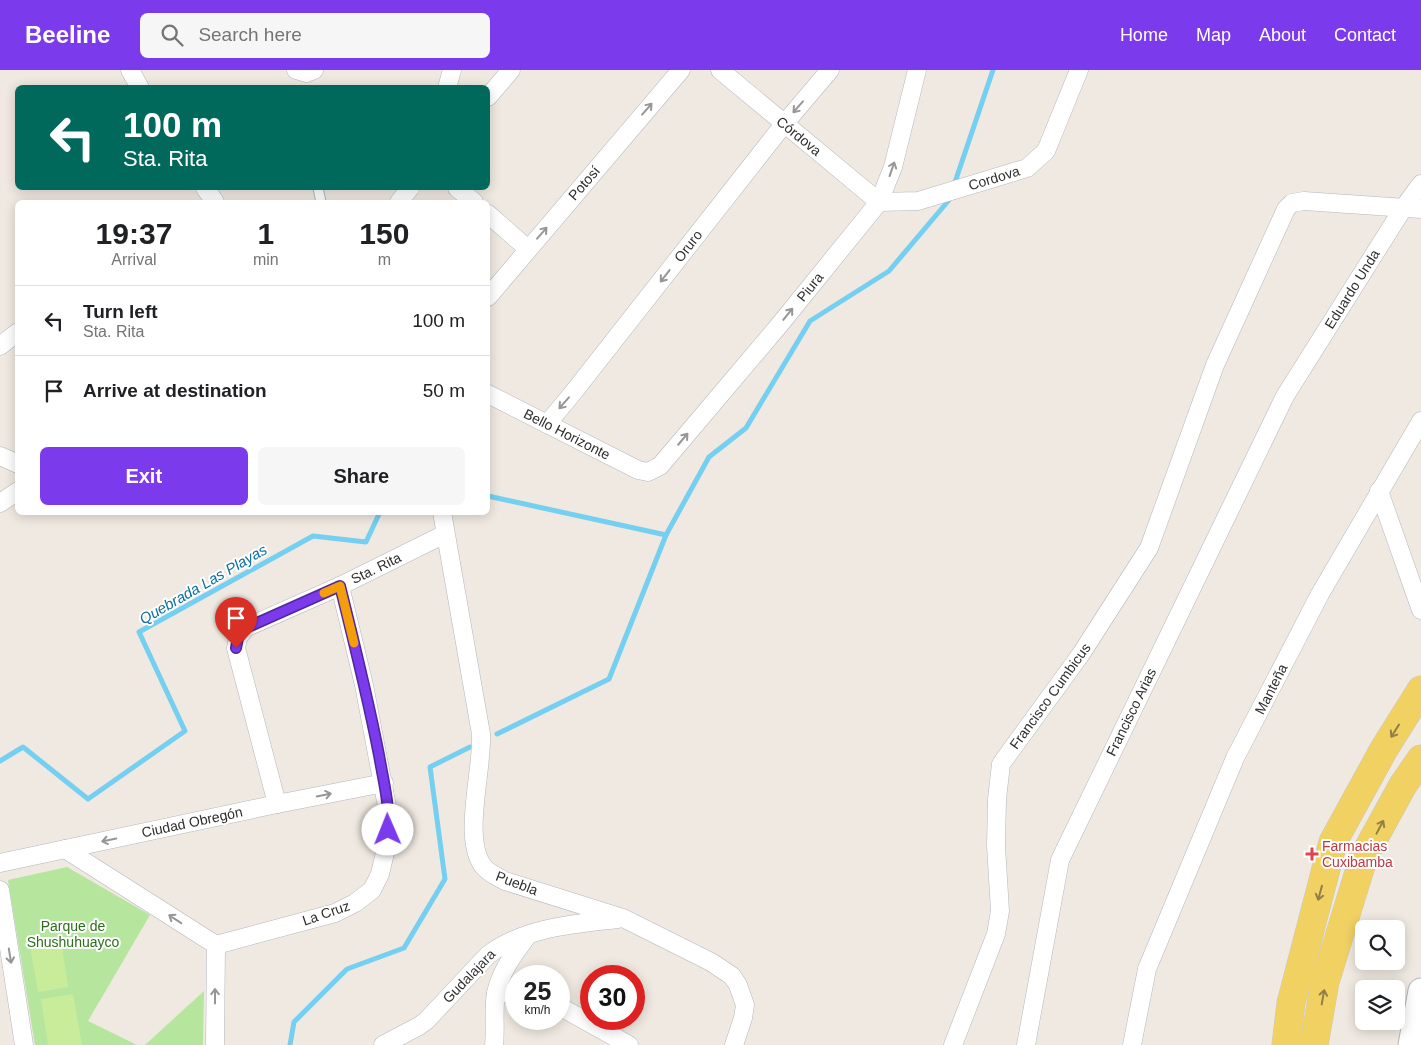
<!DOCTYPE html>
<meta charset="utf-8">
<style>
body{margin:0;font-family:Arial,sans-serif;background:#f6f6f6;color:#202124;height:100vh;display:flex;flex-direction:column;font-size:19px;white-space:nowrap}
*{box-sizing:border-box;margin:0}
p{font-size:16px;color:#757577}
.icon{flex:none;width:28px;height:28px;fill:none;stroke:currentColor;stroke-width:2;stroke-linecap:round;stroke-linejoin:round}
.map{position:relative;flex:1;overflow:hidden}
.panel{position:absolute;left:15px;top:130px;width:475px;height:315px;display:flex;flex-direction:column;background:#fff;border-radius:8px;box-shadow:0 2px 12px #0003}
.panel>*{flex:none}
.top-card{position:absolute;left:15px;top:15px;width:475px;height:105px;border-radius:8px;box-shadow:0 2px 12px #0003;background:#00695c;color:#fff;overflow:hidden}
.tools{position:absolute;left:1355px;top:850px;display:grid;gap:10px}
.tools a{display:grid;place-items:center;width:50px;height:50px;border-radius:8px;background:#fff;box-shadow:0 2px 12px #0003;font-size:25px}
.speed{position:absolute;left:505px;top:895px;display:flex;gap:10px;font-size:25px;font-weight:700;text-align:center}
.speed>*{display:grid;place-content:center;width:65px;height:65px;border-radius:50%;background:#fff;box-shadow:0 2px 12px #0003;line-height:1}
.speed small{font-size:12px;font-weight:400}
.speed .limit{border:8px solid #d22;background:#fff;color:#111}
.pin{position:absolute;display:grid;place-items:center;width:42px;height:42px;color:#fff;margin:-51px -21px;border-radius:50% 50% 50% 0;rotate:-45deg;box-shadow:0 0 5px #0007}
.pin .icon{rotate:45deg}
.me{position:absolute;width:55px;margin:-28px;rotate:359deg;stroke-linejoin:round;filter:drop-shadow(0 0 4px #0008)}
.turn{display:flex;align-items:center;gap:18px;height:105px;padding:0 25px;font-size:22px}
.turn .icon{width:65px;height:65px;stroke-width:2.5}
.turn b{display:block;font-size:35px;line-height:42px}
.eta{display:flex;justify-content:space-evenly;align-items:center;height:85px;text-align:center}
.eta b{font-size:30px;font-weight:700;line-height:35px}
.action{display:flex;gap:10px;margin-top:auto;padding:10px 25px}
.action a{flex:1;height:58px;border-radius:8px;background:#7c3aed;color:#fff;font-size:20px;font-weight:700;line-height:58px;text-align:center}
.action a+a{background:#f6f6f6;color:#202124}
ul{padding:0;list-style:none}
li{display:flex;align-items:center;gap:15px;height:70px;padding:0 25px;border-top:1px solid #e0e0e0}
li div{flex:1}
li b{display:block;font-size:19px}
li em{font-style:normal}
header{display:flex;align-items:center;gap:30px;box-sizing:border-box;height:70px;padding:0 25px;background:#7c3aed;color:#fff}
header strong{font-size:24px}
nav{display:flex;gap:28px;margin-inline-start:auto;font-size:18px}
.search{width:350px;height:45px;background:#f6f6f6;display:flex;align-items:center;gap:12px;box-sizing:border-box;padding:0 18px;border-radius:8px;color:#757577;font-size:19px}
.map>svg:first-child{display:block}
.green{fill:#b6e59e}
.pitch{fill:#c9ec9a}
.lines{fill:none;stroke-linecap:round;stroke-linejoin:round}
.stream{stroke:#75cff0;stroke-width:5}
.lane-casing{stroke:#b4b7c1;stroke-width:11}
.street-casing{stroke:#b4b7c1;stroke-width:19}
.secondary-casing{stroke:#b4b7c1;stroke-width:27}
.primary-casing{stroke:#c9c9c9;stroke-width:29}
.lane{stroke:#fff;stroke-width:9}
.street{stroke:#fff;stroke-width:18}
.secondary{stroke:#fff;stroke-width:25}
.primary{stroke:#f2d163;stroke-width:28}
.oneway{stroke:#969696}
.oneway2{stroke:#908048}
.route-casing{stroke:#51269a;stroke-width:12}
.route{stroke:#7c3aed;stroke-width:9}
.slow{stroke:#f59e0b;stroke-width:9}
.health-dot{fill:#e0444e;stroke:#fff;stroke-width:2}
.labels{text-anchor:middle;dominant-baseline:central;stroke-width:4;stroke-linejoin:round;paint-order:stroke}
.street-label{font-size:14px;fill:#2e2e2e;stroke:#fff}
.health-label{font-size:14px;fill:#be3a42;stroke:#fff;text-anchor:start}
.park-label{font-size:14px;fill:#2c6e1b;stroke:#fff}
.water-label{font-size:15px;font-style:italic;fill:#0d6fa3;stroke:#fff}
</style>
<header>
<strong>Beeline</strong>
<div class="search"><svg class="icon" aria-label="search" viewBox="0 0 24 24"><circle cx="10" cy="10" r="6"/><path d="M15 15l6 6"/></svg>Search here</div>
<nav><a>Home</a><a>Map</a><a>About</a><a>Contact</a></nav>
</header>
<div class="map">
<svg width="1421" height="975" viewBox="0 0 1421 975">
<rect width="100%" height="100%" fill="#efe9e1"/>
<g class="green">
<polygon points="67,797 150,845 88,951 137,975 35,975 8,810"/>
<polygon points="204,921 203,975 145,975"/>
</g>
<g class="pitch">
<polygon points="61,870 68,917 38,922 30,876"/>
<polygon points="73,924 82,975 48,975 41,929"/>
</g>
<g class="lines">
<g class="stream">
<polyline points="954,115 993,0"/>
<polyline points="488,426 666,465"/>
<polyline points="497,664 609,609 666,465 709,387 746,358 810,251 889,201 949,130"/>
<polyline points="0,691 23,677 88,729 185,661 139,562 313,466 366,472 380,442"/>
<polyline points="290,975 294,952 347,899 404,878 445,809 430,697 470,677"/>
</g>
<g class="lane-casing">
<polyline id="lane" points="318,118 321,132"/>
</g>
<g class="street-casing">
<g id="street">
<polyline points="130,0 140,18"/>
<polyline points="296,0 306,3 314,0"/>
<polyline points="720,0 879,132 918,131 1027,98 1046,81 1079,0"/>
<polyline points="447,18 452,0"/>
<polyline points="488,27 511,0"/>
<polyline points="205,118 215,132"/>
<polyline points="457,118 474,132"/>
<polyline points="399,132 410,118"/>
<polyline points="488,144 528,179"/>
<polyline points="488,227 681,0"/>
<polyline points="0,276 18,262"/>
<polyline points="488,324 638,400 648,402 660,396 781,253 879,132 893,97 917,0"/>
<polyline points="547,354 572,324 784,54 830,0"/>
<polyline points="0,386 18,394"/>
<polyline points="1379,421 1421,540"/>
<polyline points="0,433 18,421"/>
<path d="M442,442L481,664C483,700 462,768 483,796C488,803 498,807 505,811L623,848L711,892L732,906L738,915L745,935L743,948L734,975"/>
<polyline points="277,734 236,578 238,568 245,558 340,516 445,464"/>
<polyline points="65,779 216,875"/>
<polyline points="0,793 277,734 384,713"/>
<polyline points="0,820 24,975"/>
<polyline points="216,875 335,843 355,833 372,820 380,804 387,774 389,747 364,615 340,516"/>
<polyline points="496,924 516,922"/>
<polyline points="559,936 629,975"/>
<polyline points="215,975 216,875"/>
<path d="M383,975L419,956L426,951L488,885C525,857 574,854 618,849"/>
<path d="M494,975C496,958 493,940 496,923C501,900 515,883 528,865"/>
<polyline points="953,975 996,864 1000,841 996,776 997,729 1001,694 1081,584 1149,478 1215,295 1286,139 1292,133 1304,131 1421,139"/>
<polyline points="1026,975 1060,790 1285,326 1404,137 1421,114"/>
<polyline points="1132,975 1147,899 1235,688 1320,524 1421,351"/>
</g>
</g>
<g class="secondary-casing">
<polyline id="secondary" points="1411,975 1421,921"/>
</g>
<g class="primary-casing">
<g id="primary">
<polyline points="1286,975 1291,933 1333,772 1384,679 1421,620"/>
<polyline points="1314,975 1325,912 1364,786 1403,715 1421,689"/>
</g>
</g>
<use href="#lane" class="lane"/>
<use href="#street" class="street"/>
<use href="#secondary" class="secondary"/>
<use href="#primary" class="primary"/>
</g>
<defs><path id="oneway-shaft" d="M-6 0H5M1.5-3L5.5 0L1.5 3" fill="none" stroke-width="1.6" stroke-linecap="round" stroke-linejoin="round" transform="scale(1.25)"/></defs>
<g class="oneway">
<use href="#oneway-shaft" transform="translate(798 37) rotate(131)"/>
<use href="#oneway-shaft" transform="translate(647 39) rotate(-49)"/>
<use href="#oneway-shaft" transform="translate(892 99) rotate(-71)"/>
<use href="#oneway-shaft" transform="translate(542 163) rotate(-49)"/>
<use href="#oneway-shaft" transform="translate(665 206) rotate(128)"/>
<use href="#oneway-shaft" transform="translate(788 244) rotate(-51)"/>
<use href="#oneway-shaft" transform="translate(564 333) rotate(131)"/>
<use href="#oneway-shaft" transform="translate(683 369) rotate(-50)"/>
<use href="#oneway-shaft" transform="translate(324 725) rotate(-11)"/>
<use href="#oneway-shaft" transform="translate(109 770) rotate(168)"/>
<use href="#oneway-shaft" transform="translate(175 849) rotate(-147)"/>
<use href="#oneway-shaft" transform="translate(10 886) rotate(81)"/>
<use href="#oneway-shaft" transform="translate(215 926) rotate(-90)"/>
</g>
<g class="oneway2">
<use href="#oneway-shaft" transform="translate(1395 661) rotate(122)"/>
<use href="#oneway-shaft" transform="translate(1380 757) rotate(-62)"/>
<use href="#oneway-shaft" transform="translate(1320 823) rotate(105)"/>
<use href="#oneway-shaft" transform="translate(1323 927) rotate(-80)"/>
</g>
<g class="lines">
<g class="route-casing">
<path id="route" d="M236,578L238,568L246,558L340,516C354,572 368,628 379,685C383,709 390,735 388,760"/>
</g>
<use href="#route" class="route"/>
<polyline class="slow" points="324,523 340,516 354,573"/>
</g>
<path class="health-dot" d="M1309.5 776.5h5v5h5v5h-5v5h-5v-5h-5v-5h5z"/>
<g class="labels">
<g class="street-label">
<text transform="translate(799 66) rotate(39)">Córdova</text>
<text transform="translate(994 108) rotate(-17)">Cordova</text>
<text transform="translate(584 113) rotate(-49)">Potosí</text>
<text transform="translate(688 176) rotate(-52)">Oruro</text>
<text transform="translate(810 217) rotate(-51)">Piura</text>
<text transform="translate(1352 219) rotate(-58)">Eduardo Unda</text>
<text transform="translate(567 364) rotate(27)">Bello Horizonte</text>
<text transform="translate(376 498) rotate(-26)">Sta. Rita</text>
<text transform="translate(1271 619) rotate(-63)">Manteña</text>
<text transform="translate(1050 626) rotate(-54)">Francisco Cumbicus</text>
<text transform="translate(1131 642) rotate(-64)">Francisco Arias</text>
<text transform="translate(192 752) rotate(-12)">Ciudad Obregón</text>
<text transform="translate(517 813) rotate(21)">Puebla</text>
<text transform="translate(326 843) rotate(-19)">La Cruz</text>
<text transform="translate(469 906) rotate(-46)">Gudalajara</text>
</g>
<g class="health-label">
<text x="1322" y="776">Farmacias<tspan x="1322" dy="16">Cuxibamba</tspan></text>
</g>
<g class="park-label">
<text x="73" y="856">Parque de<tspan x="73" dy="16">Shushuhuayco</tspan></text>
</g>
<g class="water-label">
<text transform="translate(203 514) rotate(-30)">Quebrada Las Playas</text>
</g>
</g>
</svg>
<div class="tools">
<a><svg class="icon" aria-label="search" viewBox="0 0 24 24"><circle cx="10" cy="10" r="6"/><path d="M15 15l6 6"/></svg></a>
<a><svg class="icon" aria-label="layers" viewBox="0 0 24 24"><path d="M12 4l9 5-9 5-9-5zM3 14l9 5 9-5"/></svg></a>
</div>
<div class="speed"><div>25<small>km/h</small></div><div class="limit">30</div></div>
<div class="pin" style="left:236px;top:578px;background:#d93025"><svg class="icon" aria-label="arrive" viewBox="0 0 24 24"><path d="M6 21V4h12l-3 4 3 4H6"/></svg></div>
<svg class="me" style="left:388px;top:760px" viewBox="-20 -20 40 40"><circle r="19" fill="#fff"/><path d="M0-13L10 11 0 6-10 11z" fill="#7c3aed"/></svg>
<div class="top-card">
<div class="turn"><svg class="icon" aria-label="left" viewBox="0 0 24 24"><path d="M17 20v-9H6M10 6l-5 5 5 5"/></svg><div><b>100 m</b>Sta. Rita</div></div>
</div>
<section class="panel">
<div class="eta">
<div><b>19:37</b><p>Arrival</p></div>
<div><b>1</b><p>min</p></div>
<div><b>150</b><p>m</p></div>
</div>
<ul>
<li><svg class="icon" aria-label="left" viewBox="0 0 24 24"><path d="M17 20v-9H6M10 6l-5 5 5 5"/></svg><div><b>Turn left</b><p>Sta. Rita</p></div><em>100 m</em></li>
<li><svg class="icon" aria-label="arrive" viewBox="0 0 24 24"><path d="M6 21V4h12l-3 4 3 4H6"/></svg><div><b>Arrive at destination</b></div><em>50 m</em></li>
</ul>
<div class="action"><a>Exit</a><a>Share</a></div>
</section>
</div>
